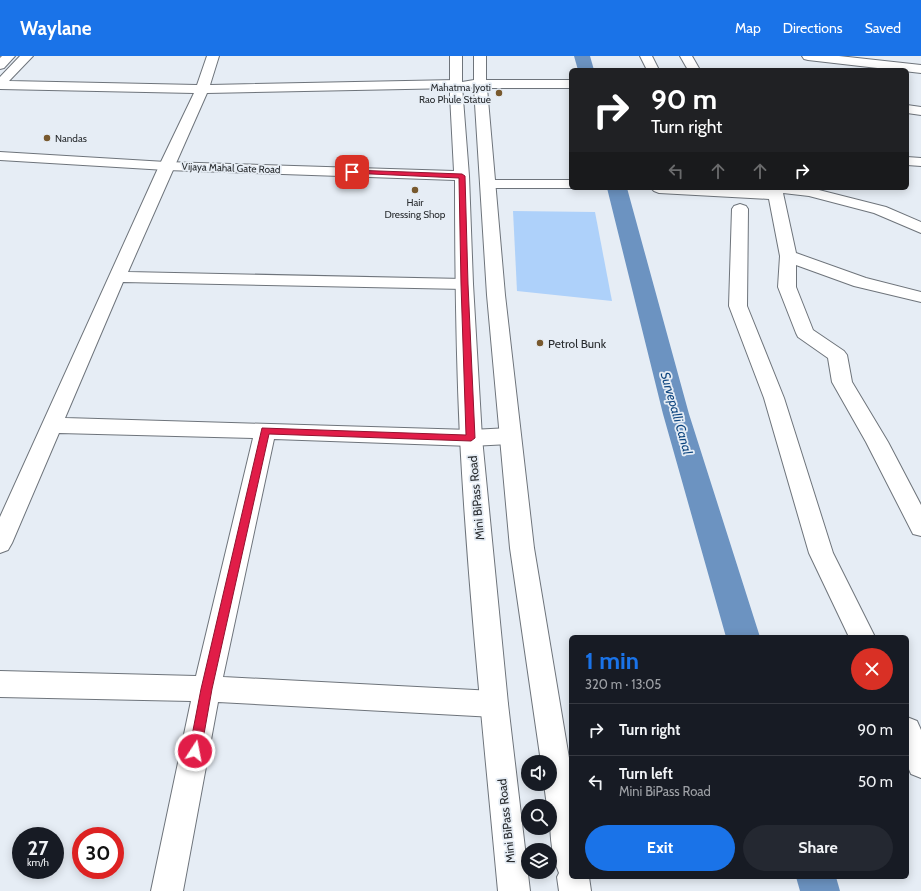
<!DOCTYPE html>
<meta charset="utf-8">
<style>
body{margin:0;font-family:Cabin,sans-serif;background:#242831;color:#f1f3f6;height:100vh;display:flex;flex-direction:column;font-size:15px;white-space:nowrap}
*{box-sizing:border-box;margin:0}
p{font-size:13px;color:#9ea1a6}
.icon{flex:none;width:22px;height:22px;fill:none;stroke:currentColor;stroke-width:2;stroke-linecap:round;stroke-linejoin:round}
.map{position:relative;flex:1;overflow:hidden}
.sheet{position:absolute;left:569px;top:579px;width:340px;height:244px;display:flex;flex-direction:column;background:#171b24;border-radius:6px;box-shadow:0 2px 10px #0003}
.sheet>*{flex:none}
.top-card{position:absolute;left:569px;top:12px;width:340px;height:122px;border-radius:6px;box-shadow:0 2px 10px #0003;background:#202124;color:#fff;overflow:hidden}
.tools{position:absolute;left:521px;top:699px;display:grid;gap:8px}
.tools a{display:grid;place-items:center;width:36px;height:36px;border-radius:50%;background:#171b24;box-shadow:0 2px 10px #0003;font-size:20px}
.speed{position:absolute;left:12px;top:771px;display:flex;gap:8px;font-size:20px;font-weight:700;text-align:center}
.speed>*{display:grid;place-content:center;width:52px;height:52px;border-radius:50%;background:#171b24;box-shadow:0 2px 10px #0003;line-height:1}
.speed small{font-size:10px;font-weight:400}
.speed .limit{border:6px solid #d22;background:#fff;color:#111}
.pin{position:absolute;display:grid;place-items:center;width:34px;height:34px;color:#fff;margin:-17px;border-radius:8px;box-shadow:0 2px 6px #0006}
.me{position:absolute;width:44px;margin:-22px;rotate:11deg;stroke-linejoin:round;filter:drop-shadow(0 0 3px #0008)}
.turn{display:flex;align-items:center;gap:14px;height:84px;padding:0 16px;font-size:18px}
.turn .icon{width:52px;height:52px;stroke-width:2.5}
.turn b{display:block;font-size:28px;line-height:34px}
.lanes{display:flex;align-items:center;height:38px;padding:0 16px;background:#0003;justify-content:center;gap:20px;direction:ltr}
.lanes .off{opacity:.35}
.round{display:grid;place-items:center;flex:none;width:42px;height:42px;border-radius:21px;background:#242831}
.overview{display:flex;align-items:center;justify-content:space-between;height:68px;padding:0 16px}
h1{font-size:24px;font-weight:700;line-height:30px;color:#1a73e8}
.primary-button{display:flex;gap:8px;margin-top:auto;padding:8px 16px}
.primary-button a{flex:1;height:46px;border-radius:24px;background:#1a73e8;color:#fff;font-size:16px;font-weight:700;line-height:46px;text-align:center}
.primary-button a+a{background:#242831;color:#f1f3f6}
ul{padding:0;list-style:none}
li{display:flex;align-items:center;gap:12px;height:52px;padding:0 16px;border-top:1px solid #363941}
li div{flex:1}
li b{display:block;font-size:15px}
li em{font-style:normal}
header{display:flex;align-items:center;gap:24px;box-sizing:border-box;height:56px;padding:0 20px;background:#1a73e8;color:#fff}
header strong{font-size:19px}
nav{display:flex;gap:22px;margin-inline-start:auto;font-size:14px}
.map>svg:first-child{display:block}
.green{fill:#aed1fa}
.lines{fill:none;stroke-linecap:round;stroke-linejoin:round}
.canal{fill:#6c93c1;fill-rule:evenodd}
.street-casing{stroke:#6e747b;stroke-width:2}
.secondary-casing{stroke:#6e747b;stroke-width:2}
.street{fill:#fff;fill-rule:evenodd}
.secondary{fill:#fff;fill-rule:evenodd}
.route{fill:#e11d48;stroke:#92132f}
.poi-dot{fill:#78592e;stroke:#e6edf5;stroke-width:1.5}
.labels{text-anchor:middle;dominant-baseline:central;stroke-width:3.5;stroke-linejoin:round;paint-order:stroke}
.far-poi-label{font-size:10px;fill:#292c2f;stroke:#e6edf5;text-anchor:end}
.far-street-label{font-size:10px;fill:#292c2f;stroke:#e6edf5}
.poi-label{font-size:12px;fill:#292c2f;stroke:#e6edf5;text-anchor:start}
.street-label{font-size:12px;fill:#292c2f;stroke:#e6edf5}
.water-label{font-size:13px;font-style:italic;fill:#0d457f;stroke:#e6edf5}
</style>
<header>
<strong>Waylane</strong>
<nav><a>Map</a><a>Directions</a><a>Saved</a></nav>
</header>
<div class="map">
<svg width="921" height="835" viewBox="0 0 921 835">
<rect width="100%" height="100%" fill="#e6edf5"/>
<polygon class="green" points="513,155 595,156 612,245 517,235"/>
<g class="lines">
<g class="canal">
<polygon points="574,0 590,0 594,14 578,14"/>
<polygon points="607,132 627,132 689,358 760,581 726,581 663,358"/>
<polygon points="796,821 836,821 840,835 800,835"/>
</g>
<g class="street-casing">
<g id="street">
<polygon points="20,0 33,0 9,25 197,29 207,0 219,0 210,29 456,24 460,25 462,28 460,31 456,32 207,37 128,216 464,223 470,224 473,228 470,232 464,233 123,226 65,362 471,374 510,372 517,375 521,380 517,385 510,388 471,390 274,383 223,621 494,635 504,639 508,648 504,657 494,661 218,646 183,835 151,835 191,645 0,641 0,615 196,620 253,382 59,377 12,487 8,494 0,497 0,461 159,110 194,37 0,33 0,21"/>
<polygon points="640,0 652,0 659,14 647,14"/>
<polygon points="680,0 692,0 700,14 688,14"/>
<polygon points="802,0 839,0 921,9 921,17 808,4 804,3"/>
<polygon points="907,101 921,102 921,110 907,109"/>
<polygon points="489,124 571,124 571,132 573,132 489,132 484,131 482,128 484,125"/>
<polygon points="651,132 729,132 763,134 765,132 811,132 886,151 921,166 921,177 874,157 809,140 783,137 796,197 866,222 921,236 921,246 854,230 796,209 796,231 813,274 844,295 847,299 852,326 888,386 921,449 921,480 913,478 866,386 832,326 828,302 798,281 796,277 778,231 780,200 769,143 659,137 654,135"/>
<polygon points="740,148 746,150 748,153 747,250 784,342 833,497 875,581 849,581 809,497 764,342 729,250 732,153 734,150"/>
<polygon points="907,661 917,665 921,674 921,722 911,718 907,709"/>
</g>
</g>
<g class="secondary-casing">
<g id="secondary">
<polygon points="2,0 15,0 4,12 0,13 0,2"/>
<path d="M450,0H462V26L474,24V0H486V24H571V32H487L505,239L534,492L571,714V821H589L591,835H559L557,821L559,817C550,797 550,772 550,750H547L544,728H550V706H541L510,492L487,239L474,32L462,30L469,120L473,228L482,382L508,648L530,835H498C484,684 468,533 460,382C456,296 455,210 455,124L166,114L0,104V96L166,106L454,115L450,39Z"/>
<polygon points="907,49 921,51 921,59 907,57"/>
</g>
</g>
<use href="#street" class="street"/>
<use href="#secondary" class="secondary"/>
</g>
<polygon class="route" points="352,114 462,118 465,120 468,228 475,382 471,385 269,378 212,633 201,695 199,700 195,701 190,700 189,695 201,633 262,372 466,379 461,228 459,122 350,117 349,116"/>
<g class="poi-dot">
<circle cx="499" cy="37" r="4"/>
<circle cx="47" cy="82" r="4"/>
<circle cx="415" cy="134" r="4"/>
<circle cx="540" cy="287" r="4"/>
</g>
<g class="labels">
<g class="far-poi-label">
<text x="491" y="31">Mahatma Jyoti<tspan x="491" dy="12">Rao Phule Statue</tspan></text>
<text x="55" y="82" text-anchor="start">Nandas</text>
<text x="415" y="146" text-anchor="middle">Hair<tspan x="415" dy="12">Dressing Shop</tspan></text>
</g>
<g class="far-street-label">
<text transform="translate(231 112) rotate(2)">Vijaya Mahal Gate Road</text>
</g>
<g class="poi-label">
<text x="548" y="287">Petrol Bunk</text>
</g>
<g class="street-label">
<text transform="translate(476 442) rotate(-95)">Mini BiPass Road</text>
<text transform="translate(506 765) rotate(-96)">Mini BiPass Road</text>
</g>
<g class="water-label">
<text transform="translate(677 357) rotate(74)">Survepalli Canal</text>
</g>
</g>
</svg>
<div class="tools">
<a><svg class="icon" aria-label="sound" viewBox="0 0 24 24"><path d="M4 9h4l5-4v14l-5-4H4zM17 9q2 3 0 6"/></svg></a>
<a><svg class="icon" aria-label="search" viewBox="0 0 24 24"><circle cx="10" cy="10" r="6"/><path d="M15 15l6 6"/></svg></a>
<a><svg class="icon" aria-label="layers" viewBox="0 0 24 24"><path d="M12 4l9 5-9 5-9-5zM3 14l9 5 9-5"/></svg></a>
</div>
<div class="speed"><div>27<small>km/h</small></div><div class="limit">30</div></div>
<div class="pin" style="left:352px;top:116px;background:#d93025"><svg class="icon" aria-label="arrive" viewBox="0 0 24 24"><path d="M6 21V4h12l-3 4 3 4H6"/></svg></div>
<svg class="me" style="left:195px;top:695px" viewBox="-20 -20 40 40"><circle r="17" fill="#e11d48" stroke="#fff" stroke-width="3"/><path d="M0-11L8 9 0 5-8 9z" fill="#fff"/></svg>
<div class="top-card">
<div class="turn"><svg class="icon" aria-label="right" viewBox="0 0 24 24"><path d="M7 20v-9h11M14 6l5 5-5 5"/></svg><div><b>90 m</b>Turn right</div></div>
<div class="lanes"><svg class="icon off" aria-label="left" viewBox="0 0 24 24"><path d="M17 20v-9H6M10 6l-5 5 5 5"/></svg><svg class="icon off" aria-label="ahead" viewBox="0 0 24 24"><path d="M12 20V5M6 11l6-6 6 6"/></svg><svg class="icon off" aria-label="ahead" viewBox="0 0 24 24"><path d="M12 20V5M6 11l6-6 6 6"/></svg><svg class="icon" aria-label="right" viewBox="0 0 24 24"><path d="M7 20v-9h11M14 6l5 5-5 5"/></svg></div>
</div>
<section class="sheet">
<div class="overview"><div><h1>1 min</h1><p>320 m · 13:05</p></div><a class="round" style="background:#d93025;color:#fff"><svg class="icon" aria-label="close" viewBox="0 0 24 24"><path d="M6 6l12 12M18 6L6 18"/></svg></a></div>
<ul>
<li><svg class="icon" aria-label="right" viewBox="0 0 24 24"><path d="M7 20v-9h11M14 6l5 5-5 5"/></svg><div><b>Turn right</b></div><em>90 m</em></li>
<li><svg class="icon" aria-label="left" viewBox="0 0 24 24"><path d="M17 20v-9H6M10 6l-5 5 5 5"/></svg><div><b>Turn left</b><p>Mini BiPass Road</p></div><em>50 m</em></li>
</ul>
<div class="primary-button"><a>Exit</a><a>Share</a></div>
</section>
</div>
